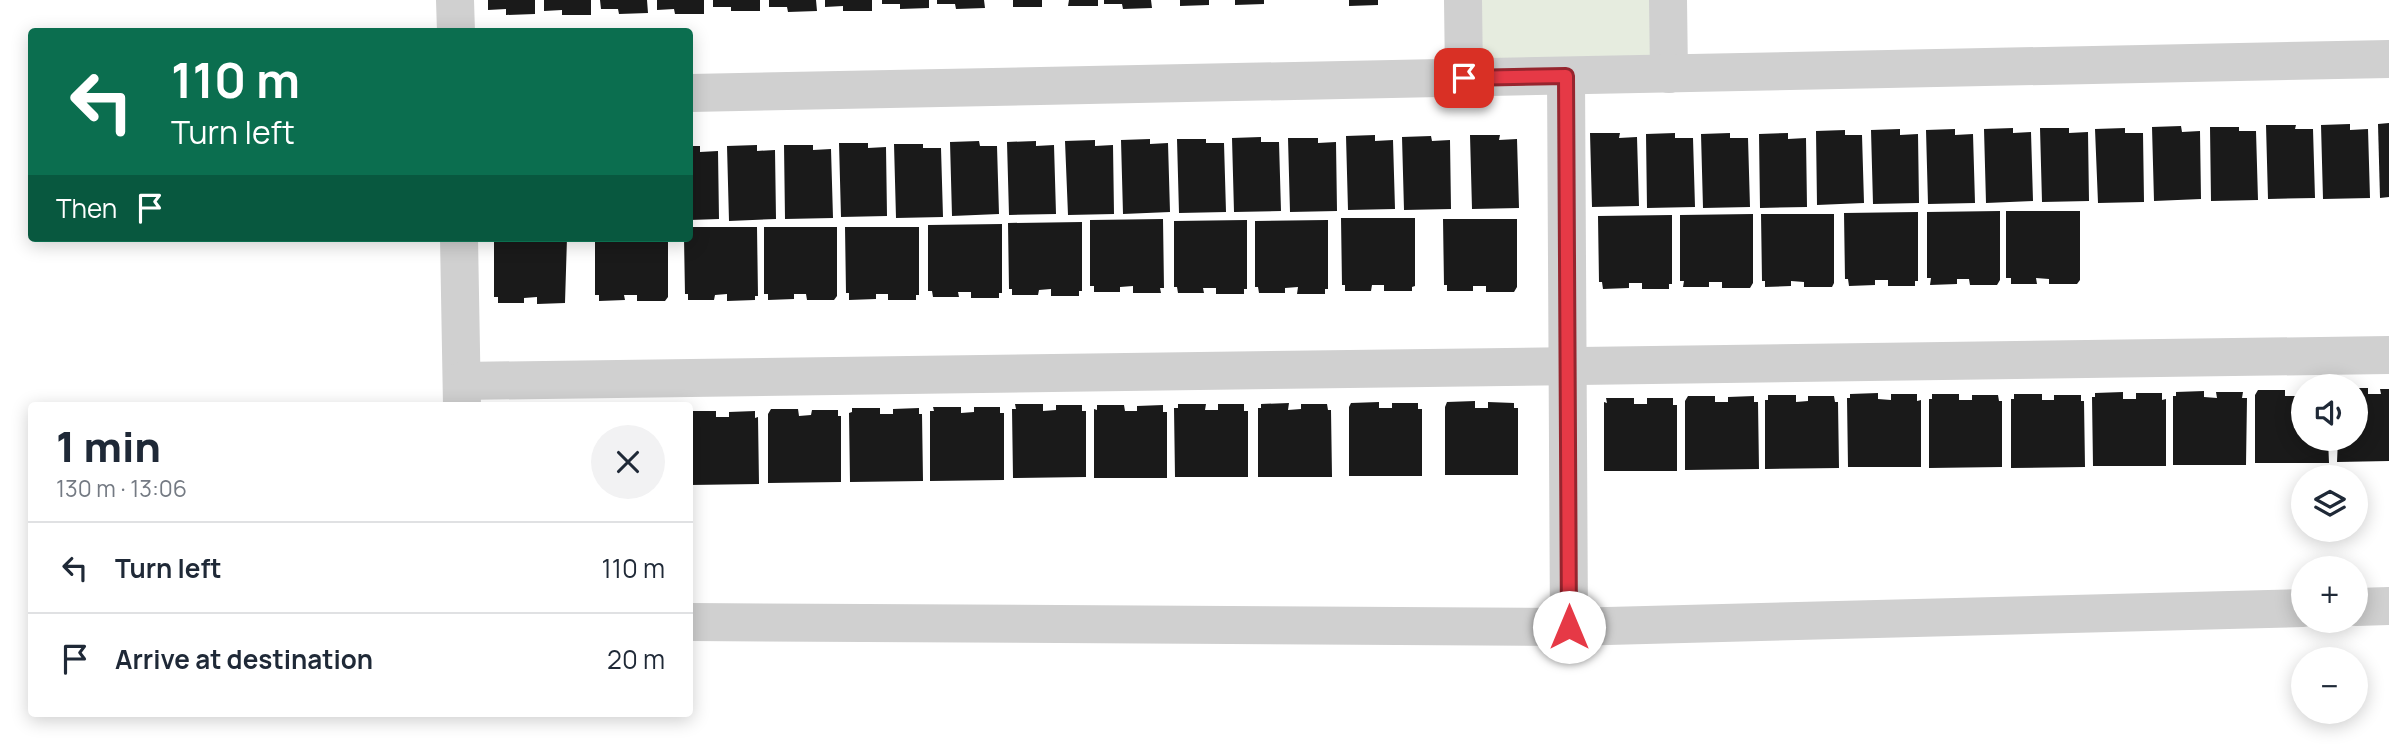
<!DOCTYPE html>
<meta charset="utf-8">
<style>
body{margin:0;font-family:Manrope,sans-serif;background:#f2f2f3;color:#1f2937;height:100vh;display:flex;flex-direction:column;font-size:26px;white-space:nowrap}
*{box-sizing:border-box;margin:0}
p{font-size:23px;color:#747a83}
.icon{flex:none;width:38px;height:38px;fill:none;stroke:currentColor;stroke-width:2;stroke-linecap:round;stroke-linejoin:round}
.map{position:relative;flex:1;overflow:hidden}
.sheet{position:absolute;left:28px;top:402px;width:665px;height:315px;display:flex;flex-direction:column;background:#fff;border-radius:7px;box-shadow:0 4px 18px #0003}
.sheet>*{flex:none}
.hud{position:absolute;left:28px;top:28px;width:665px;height:214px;border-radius:7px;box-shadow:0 4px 18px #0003;background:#0b6e4f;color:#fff;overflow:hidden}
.tools{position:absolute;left:2291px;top:374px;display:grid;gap:14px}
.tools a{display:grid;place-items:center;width:77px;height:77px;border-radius:50%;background:#fff;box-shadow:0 4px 18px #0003;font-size:35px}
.pin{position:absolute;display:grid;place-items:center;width:60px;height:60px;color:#fff;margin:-30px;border-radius:14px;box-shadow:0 4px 10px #0006}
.me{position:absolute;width:77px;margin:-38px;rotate:0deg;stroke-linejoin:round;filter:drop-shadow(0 0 5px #0008)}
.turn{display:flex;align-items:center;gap:24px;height:147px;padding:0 28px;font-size:32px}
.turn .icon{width:91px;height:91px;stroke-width:2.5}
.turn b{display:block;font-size:49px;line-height:60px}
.then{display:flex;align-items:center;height:66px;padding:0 28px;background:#0003;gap:14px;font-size:26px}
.round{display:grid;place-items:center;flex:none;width:74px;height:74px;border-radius:37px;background:#f2f2f3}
.head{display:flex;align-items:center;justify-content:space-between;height:119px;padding:0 28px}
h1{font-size:42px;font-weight:800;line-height:52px}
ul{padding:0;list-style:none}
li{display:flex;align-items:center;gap:21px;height:91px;padding:0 28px;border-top:2px solid #e0e1e3}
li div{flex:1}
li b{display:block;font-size:26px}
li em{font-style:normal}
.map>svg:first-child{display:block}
.green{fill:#e6ecdf}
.building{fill:#1a1a1a}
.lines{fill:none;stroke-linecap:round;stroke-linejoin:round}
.minor{stroke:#d0d0d0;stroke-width:38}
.route-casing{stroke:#96252e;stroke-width:18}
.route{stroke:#e63946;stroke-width:12}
</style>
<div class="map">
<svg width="2389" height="747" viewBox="0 0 2389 747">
<rect width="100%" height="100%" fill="#fff"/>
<polygon class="green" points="1463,0 1668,0 1669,74 1464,77"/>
<g class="building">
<polygon points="488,0 535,0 535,14 506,15 506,9 488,10"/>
<polygon points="544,0 591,0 591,15 562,15 562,10 544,11"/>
<polygon points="600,0 647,0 648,13 619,14 618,9 601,9"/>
<polygon points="657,0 704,0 704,14 675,14 674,9 657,10"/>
<polygon points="713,0 760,0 760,11 731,11 731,7 713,7"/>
<polygon points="769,0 816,0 817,11 788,12 787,7 769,7"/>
<polygon points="825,0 872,0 872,11 843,11 843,6 825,7"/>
<polygon points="882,0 929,0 929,8 900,9 900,4 882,4"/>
<polygon points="937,0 984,0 985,8 956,9 955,4 937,4"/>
<rect x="1013" y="0" width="29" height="7"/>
<polygon points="1069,0 1098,0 1098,6 1068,6"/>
<polygon points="1104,0 1151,0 1152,8 1123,9 1122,4 1104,4"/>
<polygon points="1180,0 1209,0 1209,5 1180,6"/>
<polygon points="1235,0 1264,0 1264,4 1235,5"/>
<polygon points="1349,0 1378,0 1378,5 1349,6"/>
<polygon points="2389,123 2389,197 2380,198 2378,124"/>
<polygon points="2350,124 2350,130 2368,129 2370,198 2323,199 2321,125"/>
<polygon points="2266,125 2296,125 2295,129 2313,129 2315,198 2268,199"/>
<polygon points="2181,126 2182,132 2200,131 2201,199 2154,201 2152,127"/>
<polygon points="2210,127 2239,127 2239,131 2256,131 2258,200 2211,201"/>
<polygon points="2013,128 2013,133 2031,132 2033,201 1986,203 1984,129"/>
<polygon points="2040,128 2069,128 2069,133 2088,132 2089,201 2042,202"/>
<polygon points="2125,128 2125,133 2143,133 2144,202 2098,203 2095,129"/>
<polygon points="1900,129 1900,135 1918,134 1919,203 1873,204 1871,130"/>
<polygon points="1955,129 1955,135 1973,134 1975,203 1928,204 1926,130"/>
<polygon points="1845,130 1845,135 1862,135 1864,203 1817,205 1816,131"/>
<polygon points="1590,133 1620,133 1619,138 1637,137 1639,206 1592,207"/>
<polygon points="1675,133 1675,138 1693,138 1695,207 1647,208 1646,134"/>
<polygon points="1730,133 1730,138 1748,138 1750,207 1703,208 1701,134"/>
<polygon points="1788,133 1788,139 1806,138 1807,207 1760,208 1759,134"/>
<polygon points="1375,135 1375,141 1393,140 1395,209 1348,210 1346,136"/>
<polygon points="1470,135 1500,135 1499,140 1517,139 1519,208 1472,209"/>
<polygon points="1431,136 1432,141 1450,140 1451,209 1404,210 1402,137"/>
<polygon points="1261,137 1261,142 1279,142 1281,211 1234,212 1232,138"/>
<polygon points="1288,138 1318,138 1318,143 1336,142 1337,211 1290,212"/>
<polygon points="1150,139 1150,144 1168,143 1170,212 1123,214 1121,140"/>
<polygon points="1177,139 1206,139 1206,143 1224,143 1226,212 1179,213"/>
<polygon points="1095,140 1095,146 1113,145 1114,214 1068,215 1065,141"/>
<polygon points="979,141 980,146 997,146 999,214 952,216 950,142"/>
<polygon points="1036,141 1036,146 1054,145 1056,214 1009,215 1007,142"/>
<polygon points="839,143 868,143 868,148 886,147 887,216 841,217"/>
<polygon points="894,144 923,144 923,148 941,148 943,217 896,218"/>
<polygon points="757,145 757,151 775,150 776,219 729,221 727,146"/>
<polygon points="784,145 813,145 813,150 831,149 833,218 785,219"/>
<polygon points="690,146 700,146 700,152 718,151 719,219 690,220"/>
<polygon points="2000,211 2000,280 1997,285 1970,285 1969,279 1957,279 1957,284 1930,285 1931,278 1927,278 1927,212"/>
<polygon points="2006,211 2080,211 2080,280 2077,284 2049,284 2049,279 2036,278 2037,284 2011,284 2011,278 2006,278"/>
<polygon points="1918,212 1918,281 1915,281 1915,286 1888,286 1888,280 1875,280 1875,285 1849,286 1848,279 1845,279 1844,213"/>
<polygon points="1753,214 1753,283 1750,288 1722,288 1722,282 1709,282 1709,287 1683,287 1684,281 1680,281 1680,215"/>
<polygon points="1761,214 1834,214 1834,283 1832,287 1804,287 1804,282 1791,281 1791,286 1765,287 1765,281 1762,281"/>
<polygon points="1672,215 1672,284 1669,284 1669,289 1642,289 1642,283 1629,283 1629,288 1603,289 1602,282 1599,282 1598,216"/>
<polygon points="1341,218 1415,218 1415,286 1412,287 1412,291 1384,291 1384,285 1372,285 1371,291 1345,291 1345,285 1342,285"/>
<polygon points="1163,219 1164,288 1160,288 1161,293 1133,293 1133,286 1120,287 1120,292 1094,292 1094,286 1090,286 1090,220"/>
<polygon points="1443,219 1517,219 1517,287 1514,292 1486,292 1486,286 1473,286 1473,291 1447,291 1447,285 1444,285"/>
<polygon points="1247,220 1247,289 1244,289 1244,294 1216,294 1216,288 1203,288 1204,293 1178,293 1177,287 1174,287 1174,221"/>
<polygon points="1328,220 1328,289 1325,289 1325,294 1297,294 1298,287 1285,288 1285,293 1259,293 1258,287 1255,287 1255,221"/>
<polygon points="1082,222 1082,291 1079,291 1079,296 1051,296 1051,289 1039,290 1038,295 1012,295 1012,289 1009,289 1008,223"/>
<polygon points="1002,224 1002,293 999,293 999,298 971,298 971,292 958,292 959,297 933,297 932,291 928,291 928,225"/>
<polygon points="690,227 757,227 758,296 755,296 755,300 727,301 727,294 715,295 714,300 688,300 688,294 685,294 684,238 690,238"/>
<polygon points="764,227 837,227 837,296 834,300 807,300 806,294 794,294 794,299 768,300 768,294 764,294"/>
<polygon points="845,227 919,227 919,295 916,295 916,300 888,300 888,294 876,294 876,299 849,300 849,293 846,293"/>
<polygon points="494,238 567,238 565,303 537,304 537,297 524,298 524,303 498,303 498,297 494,297"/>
<polygon points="595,238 668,238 668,297 665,301 637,301 637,295 624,295 625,300 599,301 599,295 595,295"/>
<polygon points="2356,388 2368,388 2368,394 2381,394 2380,389 2389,389 2389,461 2337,462 2338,439 2356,439"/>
<polygon points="2258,390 2285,390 2285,396 2298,396 2298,391 2303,391 2303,439 2328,439 2329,463 2255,463 2255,395"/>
<polygon points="2204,391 2204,397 2217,398 2216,392 2243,392 2242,398 2247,398 2246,465 2173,465 2173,396 2176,396 2176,392"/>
<polygon points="2123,392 2123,399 2136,399 2136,393 2162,393 2162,400 2166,399 2166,466 2093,466 2092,397 2095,397 2095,393"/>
<polygon points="1878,393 1878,399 1891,400 1891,394 1917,394 1917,401 1921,400 1921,467 1848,467 1847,398 1850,398 1850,394"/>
<polygon points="1932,394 1959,394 1959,400 1972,400 1972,395 1998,395 1999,401 2002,401 2002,467 1929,468 1929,399 1932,399"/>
<polygon points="2014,394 2042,394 2042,400 2054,400 2054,395 2081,395 2081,401 2084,401 2085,467 2011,468 2011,399 2014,399"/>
<polygon points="1768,395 1796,395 1796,402 1808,401 1808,396 1834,396 1835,402 1838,402 1839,468 1765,469 1765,400 1768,400"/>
<polygon points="1688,396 1715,396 1715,402 1728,402 1728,397 1754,396 1754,402 1758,402 1759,469 1685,470 1685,401"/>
<polygon points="1606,398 1634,398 1634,404 1647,404 1647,398 1673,398 1673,405 1677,405 1677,471 1604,471 1604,402 1607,403"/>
<polygon points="1475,401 1475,408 1488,408 1488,402 1514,403 1514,408 1518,408 1518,475 1445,475 1445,407 1447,402"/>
<polygon points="1379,402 1379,408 1392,408 1392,403 1418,403 1418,409 1422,409 1422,476 1349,476 1349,407 1351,403"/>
<polygon points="1289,403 1288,410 1301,409 1301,404 1327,404 1328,410 1331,410 1332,477 1258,477 1258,408 1261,408 1261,404"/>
<polygon points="1015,404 1043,404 1043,411 1056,410 1056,405 1082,405 1082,411 1086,411 1086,477 1013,478 1012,409 1016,409"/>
<polygon points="1178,404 1206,404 1205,410 1218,410 1218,404 1244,404 1244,411 1248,411 1248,477 1175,477 1174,408 1178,408"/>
<polygon points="1097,405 1124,405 1125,411 1137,411 1137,406 1163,405 1163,412 1167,412 1167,478 1094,478 1094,409 1097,410"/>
<polygon points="933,407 961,407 961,413 974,412 974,407 1000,407 1000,413 1004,413 1004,480 930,481 930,411 934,411"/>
<polygon points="852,408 880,408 880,414 893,414 893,409 919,408 919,414 922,414 923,481 850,482 849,413 852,412"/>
<polygon points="771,409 798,409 799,416 811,415 812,410 838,410 838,416 841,416 841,482 768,483 768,414"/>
<polygon points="690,411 716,411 716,417 729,417 729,412 755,411 755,418 758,417 759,484 690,485"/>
</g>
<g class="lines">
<g class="minor">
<polyline points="455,0 456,32"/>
<polyline points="1463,0 1464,77"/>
<polyline points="1668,0 1669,74"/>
<polyline points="1566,76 1569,627"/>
<polyline points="690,93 2389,59"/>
<polyline points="459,238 462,406"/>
<polyline points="462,381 2389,355"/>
<polyline points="2356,607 2389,606"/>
<polyline points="690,622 1569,627 2303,608"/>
</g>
</g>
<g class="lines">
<g class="route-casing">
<polyline id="route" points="1464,78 1566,76 1569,627"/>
</g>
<use href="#route" class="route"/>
</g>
</svg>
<div class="tools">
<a><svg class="icon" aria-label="sound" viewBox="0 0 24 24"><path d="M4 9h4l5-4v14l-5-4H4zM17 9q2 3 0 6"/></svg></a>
<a><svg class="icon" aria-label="layers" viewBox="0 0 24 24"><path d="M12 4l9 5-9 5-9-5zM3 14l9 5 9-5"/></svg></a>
<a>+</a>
<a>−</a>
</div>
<div class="pin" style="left:1464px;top:78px;background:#d93025"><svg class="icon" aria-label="arrive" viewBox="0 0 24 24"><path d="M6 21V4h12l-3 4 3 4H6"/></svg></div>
<svg class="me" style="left:1569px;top:627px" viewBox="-20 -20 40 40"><circle r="19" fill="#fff"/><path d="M0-13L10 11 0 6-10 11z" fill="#e63946"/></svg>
<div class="hud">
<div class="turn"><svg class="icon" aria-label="left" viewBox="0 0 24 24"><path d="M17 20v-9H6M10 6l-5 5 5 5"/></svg><div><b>110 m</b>Turn left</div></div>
<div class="then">Then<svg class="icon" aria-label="arrive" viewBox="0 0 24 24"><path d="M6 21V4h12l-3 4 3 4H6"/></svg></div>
</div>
<section class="sheet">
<div class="head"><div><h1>1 min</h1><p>130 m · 13:06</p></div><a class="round"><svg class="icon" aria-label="close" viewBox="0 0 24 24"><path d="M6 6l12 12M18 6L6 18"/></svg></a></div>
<ul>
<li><svg class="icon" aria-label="left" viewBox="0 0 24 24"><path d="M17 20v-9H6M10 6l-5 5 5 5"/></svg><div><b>Turn left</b></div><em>110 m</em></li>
<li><svg class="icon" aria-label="arrive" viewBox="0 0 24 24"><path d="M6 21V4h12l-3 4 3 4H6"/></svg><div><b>Arrive at destination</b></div><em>20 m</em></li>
</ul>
</section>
</div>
